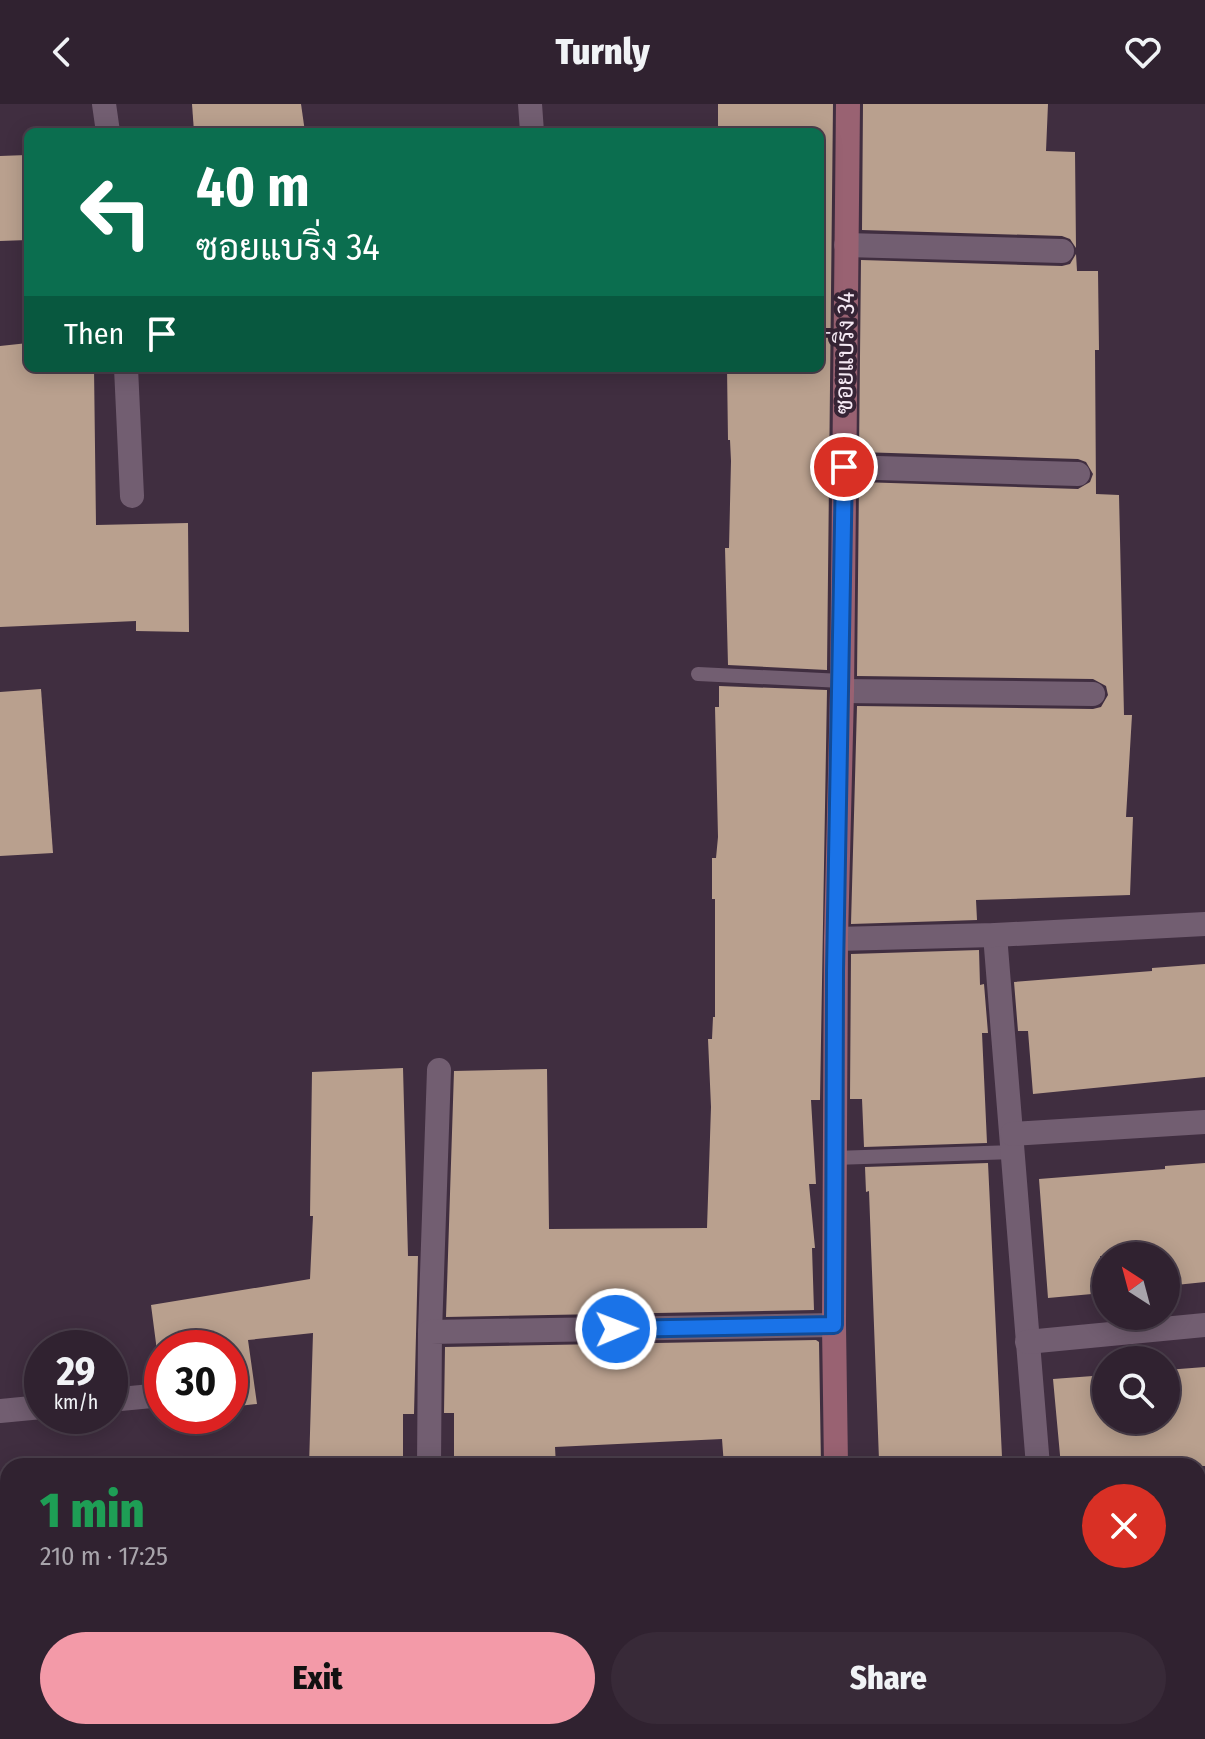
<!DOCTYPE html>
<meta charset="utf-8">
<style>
body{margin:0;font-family:"Fira Sans Condensed",Sarabun,sans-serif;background:#382a38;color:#f1f3f6;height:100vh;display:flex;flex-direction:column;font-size:30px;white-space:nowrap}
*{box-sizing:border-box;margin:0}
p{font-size:26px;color:#a8a4ab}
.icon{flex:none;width:44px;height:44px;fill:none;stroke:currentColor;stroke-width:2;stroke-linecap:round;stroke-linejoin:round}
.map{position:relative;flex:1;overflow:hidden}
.sheet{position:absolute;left:0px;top:1354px;width:1206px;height:282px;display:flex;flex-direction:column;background:#302230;border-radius:24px 24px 0 0;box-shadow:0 4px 20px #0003,0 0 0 2px #4b3f4c}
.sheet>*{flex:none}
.hud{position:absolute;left:24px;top:24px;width:800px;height:244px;border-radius:12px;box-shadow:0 4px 20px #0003,0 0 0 2px #4b3f4c;background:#0b6e4f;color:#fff;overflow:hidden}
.needle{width:52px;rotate:324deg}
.buttons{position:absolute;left:1092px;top:1138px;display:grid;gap:16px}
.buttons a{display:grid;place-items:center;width:88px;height:88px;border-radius:50%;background:#302230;box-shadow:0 4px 20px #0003,0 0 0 2px #4b3f4c;font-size:40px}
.speed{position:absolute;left:24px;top:1226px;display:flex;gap:16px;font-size:40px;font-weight:700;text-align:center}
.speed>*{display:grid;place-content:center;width:104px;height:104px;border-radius:50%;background:#302230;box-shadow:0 4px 20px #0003,0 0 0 2px #4b3f4c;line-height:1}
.speed small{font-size:20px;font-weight:400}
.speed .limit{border:12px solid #d22;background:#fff;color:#111}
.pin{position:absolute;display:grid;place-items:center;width:68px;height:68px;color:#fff;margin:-34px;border:4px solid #fff;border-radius:50%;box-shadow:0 2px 8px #0007}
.me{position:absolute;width:88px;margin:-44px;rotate:89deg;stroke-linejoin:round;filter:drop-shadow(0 0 6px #0008)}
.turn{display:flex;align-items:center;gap:28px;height:168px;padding:0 40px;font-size:36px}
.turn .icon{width:104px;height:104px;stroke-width:2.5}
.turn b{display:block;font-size:56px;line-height:68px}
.then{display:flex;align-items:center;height:76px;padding:0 40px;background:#0003;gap:16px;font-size:30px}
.round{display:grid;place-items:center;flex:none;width:84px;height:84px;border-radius:42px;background:#382a38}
.headline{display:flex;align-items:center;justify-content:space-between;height:136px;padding:0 40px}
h1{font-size:48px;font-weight:800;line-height:60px;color:#1e9e55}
.action{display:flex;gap:16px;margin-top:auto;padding:16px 40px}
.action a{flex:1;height:92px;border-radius:48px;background:#f39aa8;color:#111;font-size:32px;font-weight:800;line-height:92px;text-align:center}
.action a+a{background:#382a38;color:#f1f3f6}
header{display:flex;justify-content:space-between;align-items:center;height:104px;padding:0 40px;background:#302230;font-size:36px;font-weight:800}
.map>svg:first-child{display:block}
.building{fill:#b9a08e}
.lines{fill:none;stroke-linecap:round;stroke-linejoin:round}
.lane{stroke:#725e71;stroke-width:14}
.street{stroke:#725e71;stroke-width:24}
.secondary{stroke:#996272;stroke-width:24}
.route-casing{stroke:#114b97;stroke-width:20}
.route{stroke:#1a73e8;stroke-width:14}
.labels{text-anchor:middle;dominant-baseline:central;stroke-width:8;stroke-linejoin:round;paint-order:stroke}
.street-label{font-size:24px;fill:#f5e9f4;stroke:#362435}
</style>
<header><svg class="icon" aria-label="back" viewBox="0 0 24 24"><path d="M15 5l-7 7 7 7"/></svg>Turnly<svg class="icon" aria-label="heart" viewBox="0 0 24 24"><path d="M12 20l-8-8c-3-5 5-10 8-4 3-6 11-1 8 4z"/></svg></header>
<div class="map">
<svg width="1205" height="1635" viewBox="0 0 1205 1635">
<rect width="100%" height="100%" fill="#402e40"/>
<g class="building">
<polygon points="192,0 301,0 305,28 194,28"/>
<polygon points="718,0 833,0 827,566 728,561 725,444 729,444 731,357 730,336 728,336 727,264 820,264 820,28 718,28"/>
<polygon points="863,0 1048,0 1046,47 1075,48 1076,144 1070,135 1062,132 862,126"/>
<polygon points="27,51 28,136 0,137 0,52"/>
<polygon points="1076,150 1077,167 1098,167 1099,246 1095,246 1096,390 1119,391 1124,611 1132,611 1126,713 1133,713 1130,791 976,796 977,816 851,820 857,602 1093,605 1101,603 1108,591 1106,582 1093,575 857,572 859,378 1078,385 1090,378 1093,370 1086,358 1078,355 859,348 861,156 1062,162 1070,160"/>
<polygon points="28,239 28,264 94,264 96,421 188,419 189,528 136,527 136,517 0,523 0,242"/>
<polygon points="719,582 827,586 820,996 811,996 816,1080 809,1080 815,1144 812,1144 814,1206 446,1213 454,967 547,965 549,1125 707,1124 711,1003 708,935 712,935 713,913 715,913 715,795 712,795 712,754 716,754 718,733 715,603 719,603"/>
<polygon points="41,585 53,749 0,752 0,588"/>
<polygon points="979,846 980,881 984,880 988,929 982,929 987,1039 864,1043 862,995 850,995 851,850"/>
<polygon points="1205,860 1205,973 1033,990 1028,927 1018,927 1014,878 1152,867 1152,864"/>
<polygon points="403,964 408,1152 418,1152 414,1310 403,1310 403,1362 309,1362 313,1229 248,1236 257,1300 230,1303 230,1238 162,1244 157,1247 151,1201 310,1175 313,1112 310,1112 312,968"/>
<polygon points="988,1059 1002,1353 879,1356 869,1087 866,1088 865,1063"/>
<polygon points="1205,1059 1205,1178 1166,1182 1166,1152 1100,1152 1103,1189 1048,1194 1039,1075 1165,1065 1165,1062"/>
<polygon points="816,1236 819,1238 821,1362 724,1362 722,1335 555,1343 556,1362 454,1362 454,1309 444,1309 445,1243"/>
<polygon points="1205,1263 1205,1362 1061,1362 1053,1275 1106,1271 1106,1316 1166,1316 1166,1266"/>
</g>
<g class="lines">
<g class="lane">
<polyline points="698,570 842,577"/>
<polyline points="834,1054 1014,1048"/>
<polyline points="40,1628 41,1635"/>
<polyline points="120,1628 121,1635"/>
</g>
<g class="street">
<polyline points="104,0 108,28"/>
<polyline points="530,0 532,28"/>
<polyline points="846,141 1062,147"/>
<polyline points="126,264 132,392"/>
<polyline points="844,363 1078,370"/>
<polyline points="842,587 1093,590"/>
<polyline points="995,831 1038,1362"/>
<polyline points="836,835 995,831 1205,820"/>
<polyline points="1012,1030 1205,1018"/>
<polyline points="430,1228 439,966"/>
<polyline points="1027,1238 1205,1221"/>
<polyline points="110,1296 162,1291"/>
<polyline points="0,1307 42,1303"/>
<polyline points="429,1362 430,1228 834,1221"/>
<polyline points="1198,1424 1205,1423"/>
<polyline points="0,1528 8,1527"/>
<polyline points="1198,1625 1205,1624"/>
<polyline points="1058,1634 1146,1628"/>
<polyline points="426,1635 426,1628"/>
</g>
<g class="secondary">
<polyline points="836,1362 834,1221 836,835 842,587 848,0"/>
<polyline points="840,1628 841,1635"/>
</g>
</g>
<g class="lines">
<g class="route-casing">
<polyline id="route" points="616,1225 834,1221 835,867 844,363"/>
</g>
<use href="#route" class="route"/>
</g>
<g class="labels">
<g class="street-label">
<text transform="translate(845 249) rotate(-89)">ซอยแบริ่ง 34</text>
</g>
</g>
</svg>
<div class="buttons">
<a><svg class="needle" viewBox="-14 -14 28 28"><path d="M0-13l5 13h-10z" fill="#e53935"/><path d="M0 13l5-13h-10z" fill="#a8a4ab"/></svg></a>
<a><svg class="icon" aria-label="search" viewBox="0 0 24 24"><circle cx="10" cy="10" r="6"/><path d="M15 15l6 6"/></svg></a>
</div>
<div class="speed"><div>29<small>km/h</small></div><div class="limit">30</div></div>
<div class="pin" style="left:844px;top:363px;background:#d93025"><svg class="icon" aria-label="arrive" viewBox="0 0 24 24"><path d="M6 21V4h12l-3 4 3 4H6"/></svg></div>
<svg class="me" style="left:616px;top:1225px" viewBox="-20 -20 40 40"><circle r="17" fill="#1a73e8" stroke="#fff" stroke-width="3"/><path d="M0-11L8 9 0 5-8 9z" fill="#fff"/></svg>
<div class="hud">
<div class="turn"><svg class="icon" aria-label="left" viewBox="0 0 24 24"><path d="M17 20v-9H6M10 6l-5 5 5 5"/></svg><div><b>40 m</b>ซอยแบริ่ง 34</div></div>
<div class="then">Then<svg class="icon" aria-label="arrive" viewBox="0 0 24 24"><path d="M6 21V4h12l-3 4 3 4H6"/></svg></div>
</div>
<section class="sheet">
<div class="headline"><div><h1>1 min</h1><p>210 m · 17:25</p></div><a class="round" style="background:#d93025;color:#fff"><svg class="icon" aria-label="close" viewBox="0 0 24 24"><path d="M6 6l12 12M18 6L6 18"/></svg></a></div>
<div class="action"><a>Exit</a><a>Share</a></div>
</section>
</div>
